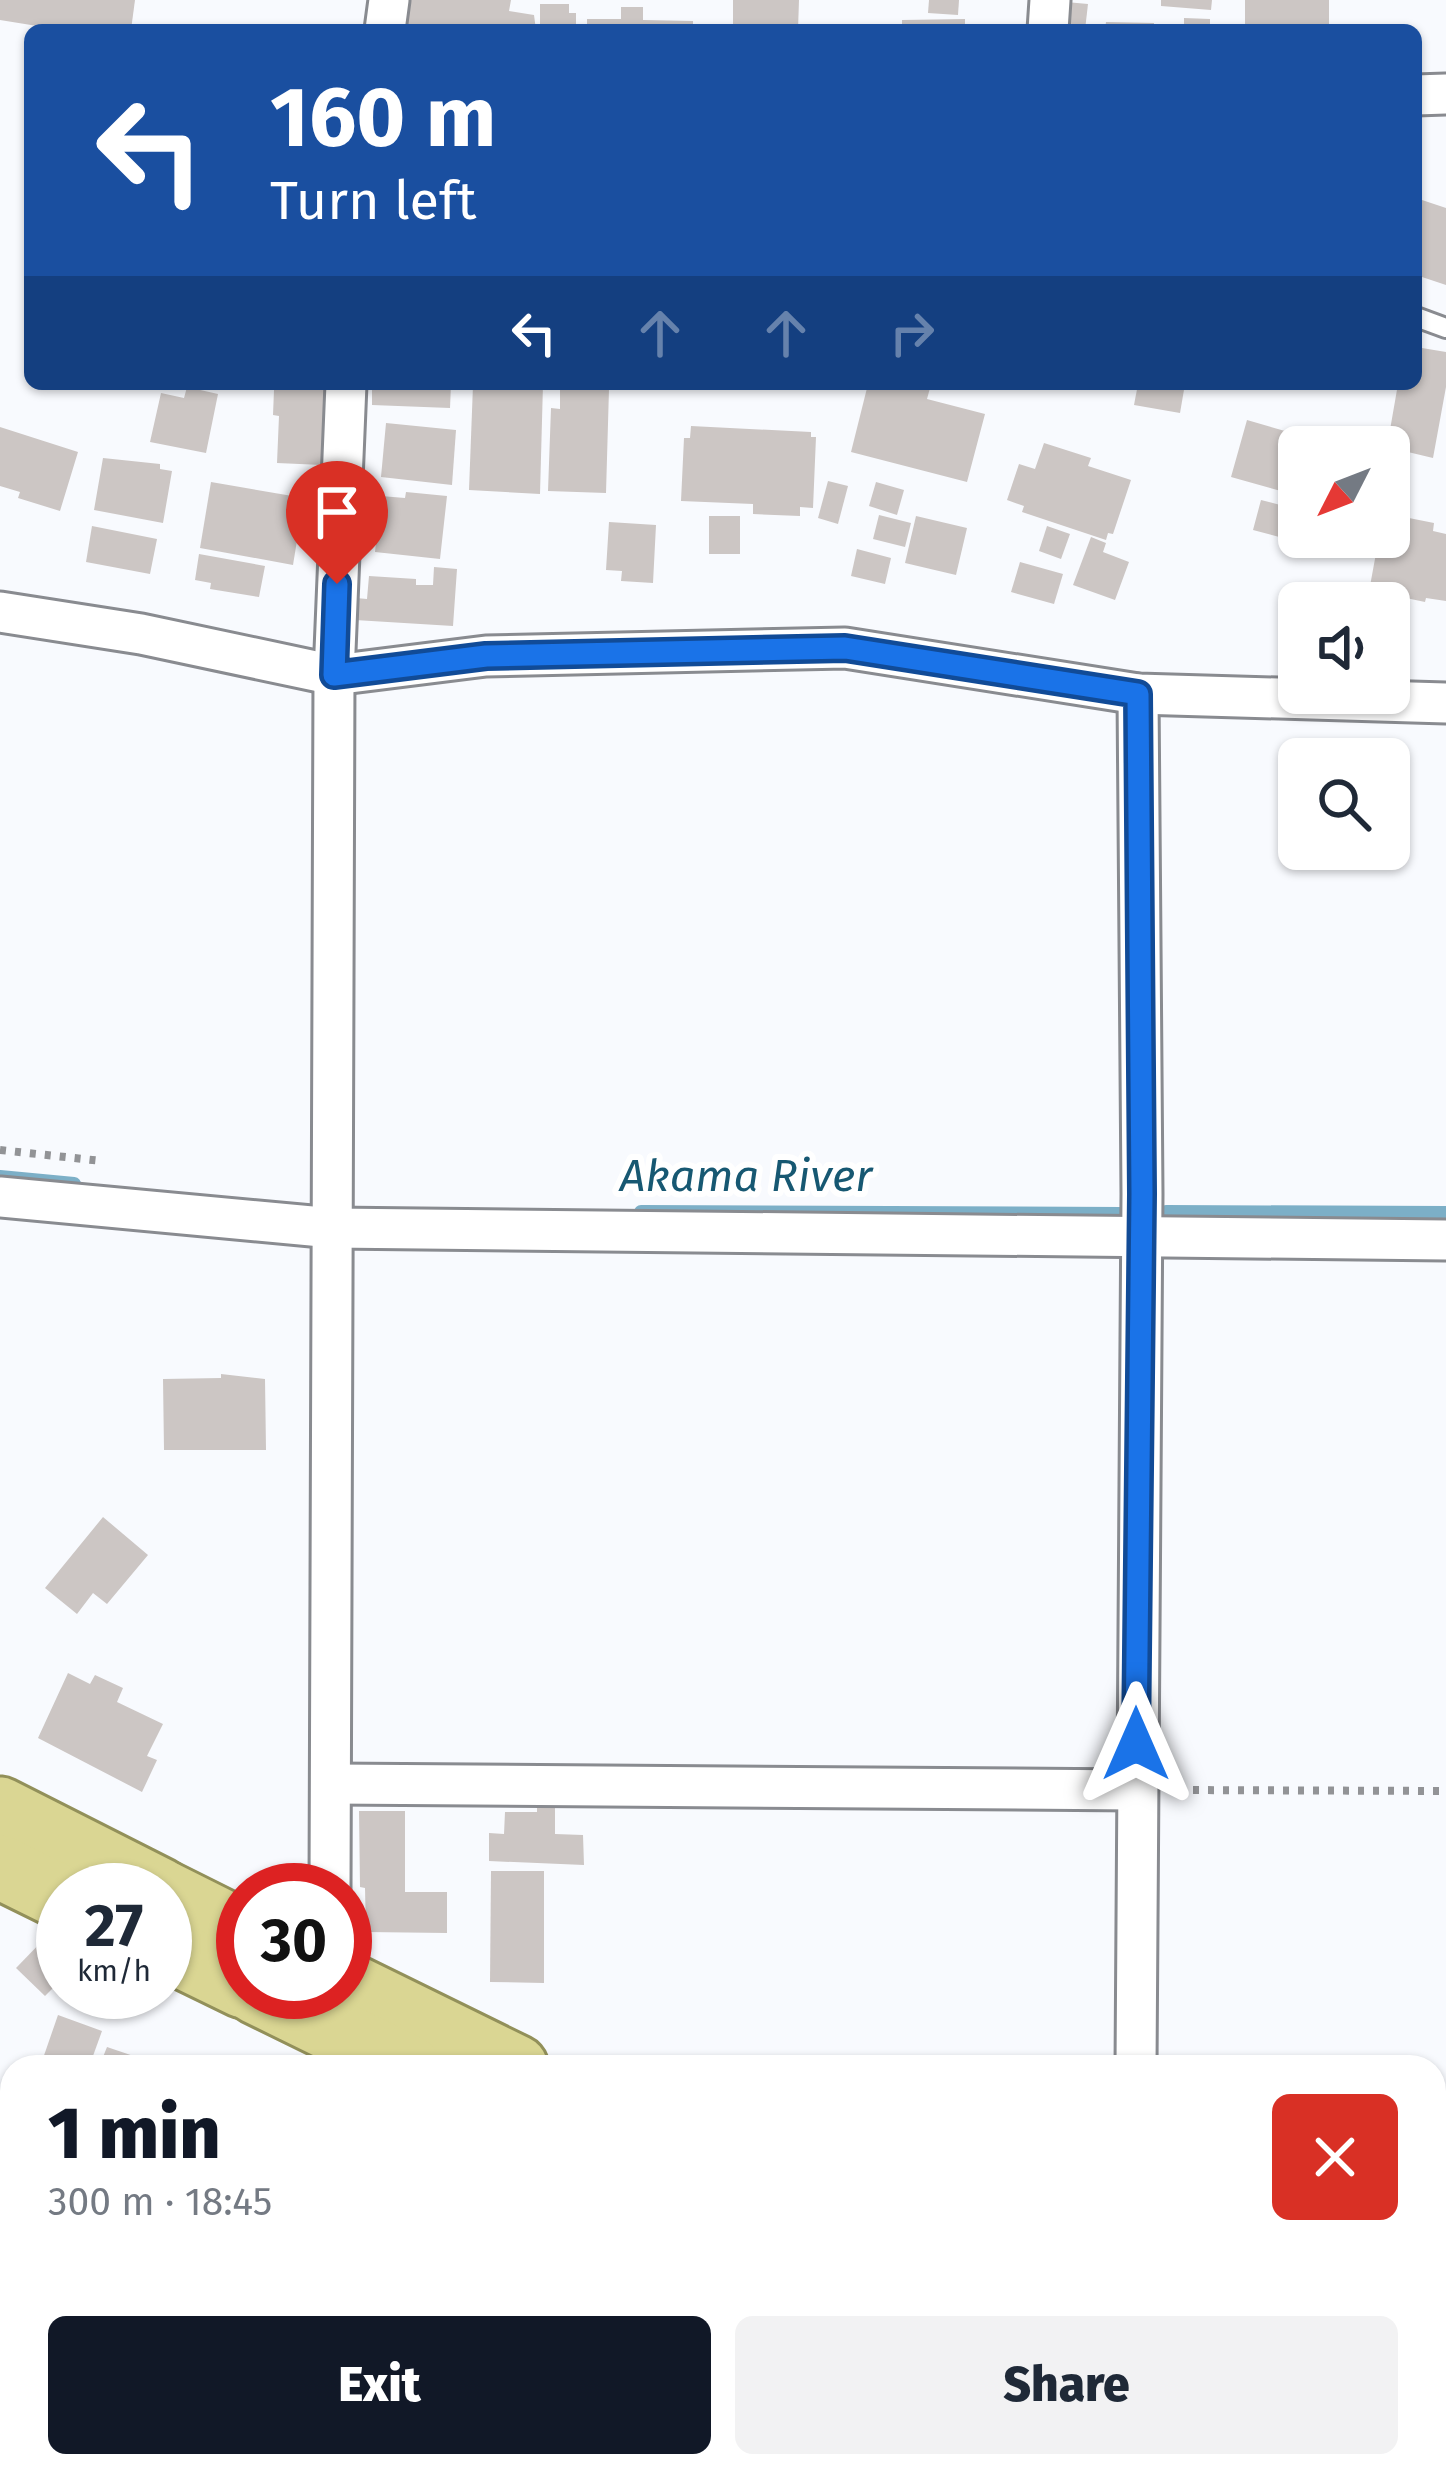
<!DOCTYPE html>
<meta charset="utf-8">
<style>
body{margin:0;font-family:"Fira Sans",sans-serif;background:#f2f2f3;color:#1f2937;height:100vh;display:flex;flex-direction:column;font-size:45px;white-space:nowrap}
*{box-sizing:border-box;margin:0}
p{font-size:39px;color:#747a83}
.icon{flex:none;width:66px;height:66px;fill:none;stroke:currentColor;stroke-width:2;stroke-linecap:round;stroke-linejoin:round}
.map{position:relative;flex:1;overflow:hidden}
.details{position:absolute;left:0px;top:2055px;width:1446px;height:423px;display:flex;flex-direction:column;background:#fff;border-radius:36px 36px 0 0;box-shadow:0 3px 9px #0004}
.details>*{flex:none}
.banner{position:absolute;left:24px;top:24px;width:1398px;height:366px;border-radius:18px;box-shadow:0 3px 9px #0004;background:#1a4fa0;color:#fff;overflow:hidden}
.needle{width:78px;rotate:228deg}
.controls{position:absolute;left:1278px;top:426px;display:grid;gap:24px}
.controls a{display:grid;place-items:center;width:132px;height:132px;border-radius:18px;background:#fff;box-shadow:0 3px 9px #0004;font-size:60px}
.speed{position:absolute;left:36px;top:1863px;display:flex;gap:24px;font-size:60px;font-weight:700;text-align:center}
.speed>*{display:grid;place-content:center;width:156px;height:156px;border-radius:50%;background:#fff;box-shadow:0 3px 9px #0004;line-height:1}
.speed small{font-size:30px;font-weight:400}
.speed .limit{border:18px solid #d22;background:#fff;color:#111}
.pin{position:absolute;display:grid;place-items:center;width:102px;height:102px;color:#fff;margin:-123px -51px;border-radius:50% 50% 50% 0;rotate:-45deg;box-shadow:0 0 12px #0007}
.pin .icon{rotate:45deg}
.me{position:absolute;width:132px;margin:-66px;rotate:0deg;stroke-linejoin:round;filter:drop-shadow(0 0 9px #0008)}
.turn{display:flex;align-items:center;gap:42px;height:252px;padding:0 48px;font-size:54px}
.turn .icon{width:156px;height:156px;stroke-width:2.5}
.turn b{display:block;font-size:84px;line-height:102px}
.lanes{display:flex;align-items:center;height:114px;padding:0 48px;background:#0003;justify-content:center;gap:60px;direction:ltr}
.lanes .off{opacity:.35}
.round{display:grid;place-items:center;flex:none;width:126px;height:126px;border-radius:18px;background:#f2f2f3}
.summary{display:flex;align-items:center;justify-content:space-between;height:204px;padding:0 48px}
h1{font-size:72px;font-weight:800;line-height:90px;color:#111827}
.action{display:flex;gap:24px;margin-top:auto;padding:24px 48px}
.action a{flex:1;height:138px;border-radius:18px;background:#111827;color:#fff;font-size:48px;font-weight:800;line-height:138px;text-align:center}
.action a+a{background:#f2f2f3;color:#1f2937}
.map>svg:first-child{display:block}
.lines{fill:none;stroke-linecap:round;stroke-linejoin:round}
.stream{stroke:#7cafc7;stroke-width:14}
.building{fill:#ccc6c4}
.service-casing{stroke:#898b90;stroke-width:24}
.minor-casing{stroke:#898b90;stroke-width:45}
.trunk-casing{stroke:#92905a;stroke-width:69}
.path{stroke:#929396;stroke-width:8;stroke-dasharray:6 9;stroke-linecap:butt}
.service{stroke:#fff;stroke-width:18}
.minor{stroke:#fff;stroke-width:39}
.trunk{stroke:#dad693;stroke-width:63}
.route-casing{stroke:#114b97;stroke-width:30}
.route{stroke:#1a73e8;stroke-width:21}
.labels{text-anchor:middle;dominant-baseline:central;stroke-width:12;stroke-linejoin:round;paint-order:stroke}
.water-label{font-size:45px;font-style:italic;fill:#175872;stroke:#fff}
</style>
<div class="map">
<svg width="1446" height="2477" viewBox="0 0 1446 2477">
<rect width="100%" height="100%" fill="#f8fafe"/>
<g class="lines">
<g class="stream">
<polyline points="0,1177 74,1184"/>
<polyline points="641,1212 1122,1214"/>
<polyline points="1166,1212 1446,1213"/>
</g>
</g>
<g class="building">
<polygon points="0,0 135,0 131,30 62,30 0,20"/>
<polygon points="403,0 511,0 509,11 534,15 536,30 399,30"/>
<polygon points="733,0 799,0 798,30 733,30"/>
<polygon points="929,0 959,0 958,15 928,13"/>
<polygon points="1161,0 1212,0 1211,10 1161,6"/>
<rect x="1245" y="0" width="84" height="30"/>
<polygon points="1066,2 1088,4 1085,30 1063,30"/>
<polygon points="540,4 569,4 569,13 576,13 576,30 540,30"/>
<polygon points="621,7 643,7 643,20 693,21 693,30 587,30 587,19 621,19"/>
<polygon points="1184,18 1210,19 1210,30 1161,30 1161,24 1184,25"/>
<polygon points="965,19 965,30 902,30 902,20"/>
<polygon points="1106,22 1154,23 1154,30 1105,30"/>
<polygon points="975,24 1023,26 1023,30 974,30"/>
<polygon points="1416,198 1446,208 1446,285 1416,275"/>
<polygon points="1416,347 1446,352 1446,387 1433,458 1387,447 1398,384 1416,384"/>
<polygon points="280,384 325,384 322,465 277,463 279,416 273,415 274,390 280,390"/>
<polygon points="372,384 451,384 450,408 372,405"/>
<polygon points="543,384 540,494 469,490 473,385"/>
<polygon points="868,384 917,384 930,388 927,399 985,414 967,482 851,452"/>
<polygon points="1138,384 1185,384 1180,413 1134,405"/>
<polygon points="187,387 218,394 206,453 150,442 161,393 184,398"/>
<polygon points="560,388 609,389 606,493 548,491 551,408 560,409"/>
<polygon points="1247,420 1337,446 1336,447 1299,447 1299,496 1231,477"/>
<polygon points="386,423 456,430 452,485 381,477"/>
<polygon points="691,426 811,432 811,437 816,437 813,508 800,507 800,516 753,514 753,504 681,501 684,438 690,438"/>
<polygon points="0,427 78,452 60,511 18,498 20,492 0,486"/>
<polygon points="1044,443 1091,458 1088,466 1131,480 1113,534 1108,533 1106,540 1022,512 1024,506 1007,500 1019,464 1035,469"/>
<polygon points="103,458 160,464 160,469 172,471 163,523 94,510"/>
<polygon points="828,481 848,486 838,524 818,518"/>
<polygon points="211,482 304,498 293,565 200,548"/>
<polygon points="876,482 904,490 897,515 869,506"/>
<polygon points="406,492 447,496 440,559 375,552 381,496 405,498"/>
<polygon points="1261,500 1284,506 1282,511 1299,515 1294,541 1253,530"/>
<polygon points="1389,514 1434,523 1433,531 1446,534 1446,601 1426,598 1425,602 1406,598 1407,592 1370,586 1379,537 1389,537"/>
<polygon points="879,515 911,523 905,547 873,539"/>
<rect x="709" y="516" width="31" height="38"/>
<polygon points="916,516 967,528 956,575 905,563"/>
<polygon points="609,522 656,525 653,583 621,581 622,571 606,570"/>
<polygon points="92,526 157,539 150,574 86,562"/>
<polygon points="1047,526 1070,534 1061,559 1039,551"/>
<polygon points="1091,537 1106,543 1103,552 1129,562 1115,600 1073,585"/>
<polygon points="857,549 891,558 885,584 851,576"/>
<polygon points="199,554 265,566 259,597 210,589 211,583 195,580"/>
<polygon points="1020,562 1063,574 1054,604 1011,592"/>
<polygon points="434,567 457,569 453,626 355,620 356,598 367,599 369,576 416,579 416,585 433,585"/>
<polygon points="221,1374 265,1379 266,1450 164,1450 163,1379 221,1378"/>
<polygon points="103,1517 148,1555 107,1604 93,1593 77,1614 45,1588"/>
<polygon points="68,1673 90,1684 95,1675 123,1688 117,1702 163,1724 147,1756 157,1760 142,1792 38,1738"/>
<polygon points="537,1804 555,1804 555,1834 583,1835 584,1865 489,1861 489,1833 504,1834 505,1812 537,1812"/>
<polygon points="359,1811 405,1811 405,1892 447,1892 447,1933 366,1932 365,1888 360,1887"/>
<polygon points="491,1871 544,1871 544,1983 490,1982"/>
<polygon points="47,1936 63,1951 63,1978 45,1996 16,1968"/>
<polygon points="58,2015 102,2031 89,2067 40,2067"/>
<polygon points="107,2047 163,2066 163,2067 99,2067"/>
<rect x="1434" y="2260" width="12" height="54"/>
<rect x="1434" y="2353" width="12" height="97"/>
<polygon points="0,2396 12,2398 6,2446 0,2445"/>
<polygon points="98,2466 368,2466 366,2477 96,2477"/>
<polygon points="671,2466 732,2466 731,2477 671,2477"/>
<rect x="998" y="2466" width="39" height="11"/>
</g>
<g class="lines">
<g class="service-casing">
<polyline id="service" points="1416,317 1446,328"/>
</g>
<g class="minor-casing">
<g id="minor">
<polyline points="385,30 389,0"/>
<polyline points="1048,30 1050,0"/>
<polyline points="1416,95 1446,94"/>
<polyline points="0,612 141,634 334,675 486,656 845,648 1138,694 1446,703"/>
<polyline points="0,1197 333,1228 1446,1240"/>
<polyline points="332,1784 1136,1790"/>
<polyline points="330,1890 334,675 346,384"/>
<polyline points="1136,2067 1142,1194 1138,694"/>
<polyline points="596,2466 605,2477"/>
</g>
</g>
<g class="trunk-casing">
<g id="trunk">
<polyline points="0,1809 160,1890"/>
<polyline points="0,1867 63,1898"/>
<polyline points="165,1893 243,1932"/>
<polyline points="165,1948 243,1986"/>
<polyline points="345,1983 516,2067"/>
<polyline points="256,1992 409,2067"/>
<polyline points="1224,2466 1246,2477"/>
<polyline points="1331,2466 1353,2477"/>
</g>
</g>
<g class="path">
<polyline points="0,1150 102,1161"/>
<polyline points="1178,1790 1446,1791"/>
<polyline points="1434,2334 1446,2334"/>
<polyline points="1138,2477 1138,2466"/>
</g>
<use href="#service" class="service"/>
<use href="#minor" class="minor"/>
<use href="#trunk" class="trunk"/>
</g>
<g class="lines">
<g class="route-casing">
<polyline id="route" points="337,584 334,675 486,656 845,648 1138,694 1142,1194 1136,1744"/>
</g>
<use href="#route" class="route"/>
</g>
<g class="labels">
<g class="water-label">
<text x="746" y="1176">Akama River</text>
</g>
</g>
</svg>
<div class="controls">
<a><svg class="needle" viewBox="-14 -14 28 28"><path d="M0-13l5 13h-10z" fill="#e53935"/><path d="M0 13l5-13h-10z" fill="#747a83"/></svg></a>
<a><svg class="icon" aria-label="sound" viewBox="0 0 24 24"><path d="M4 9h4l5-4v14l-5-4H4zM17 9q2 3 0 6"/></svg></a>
<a><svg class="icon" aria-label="search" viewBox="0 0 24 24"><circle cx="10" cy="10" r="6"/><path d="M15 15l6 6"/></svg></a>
</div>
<div class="speed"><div>27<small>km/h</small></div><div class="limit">30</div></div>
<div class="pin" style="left:337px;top:584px;background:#d93025"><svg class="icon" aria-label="arrive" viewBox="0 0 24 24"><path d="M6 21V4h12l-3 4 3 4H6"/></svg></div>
<svg class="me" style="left:1136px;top:1744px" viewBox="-20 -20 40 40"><path d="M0-17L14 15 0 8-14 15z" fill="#1a73e8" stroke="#fff" stroke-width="4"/></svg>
<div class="banner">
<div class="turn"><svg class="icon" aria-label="left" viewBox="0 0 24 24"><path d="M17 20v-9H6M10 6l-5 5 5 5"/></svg><div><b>160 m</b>Turn left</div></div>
<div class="lanes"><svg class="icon" aria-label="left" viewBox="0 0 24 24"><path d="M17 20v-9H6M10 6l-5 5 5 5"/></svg><svg class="icon off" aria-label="ahead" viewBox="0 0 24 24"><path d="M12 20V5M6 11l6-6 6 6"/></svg><svg class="icon off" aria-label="ahead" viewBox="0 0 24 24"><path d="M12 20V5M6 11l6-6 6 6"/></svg><svg class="icon off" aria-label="right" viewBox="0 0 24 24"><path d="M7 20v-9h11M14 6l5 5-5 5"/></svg></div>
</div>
<section class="details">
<div class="summary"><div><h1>1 min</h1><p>300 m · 18:45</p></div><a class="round" style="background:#d93025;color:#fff"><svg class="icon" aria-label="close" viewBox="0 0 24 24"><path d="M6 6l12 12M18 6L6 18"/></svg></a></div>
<div class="action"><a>Exit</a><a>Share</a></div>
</section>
</div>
